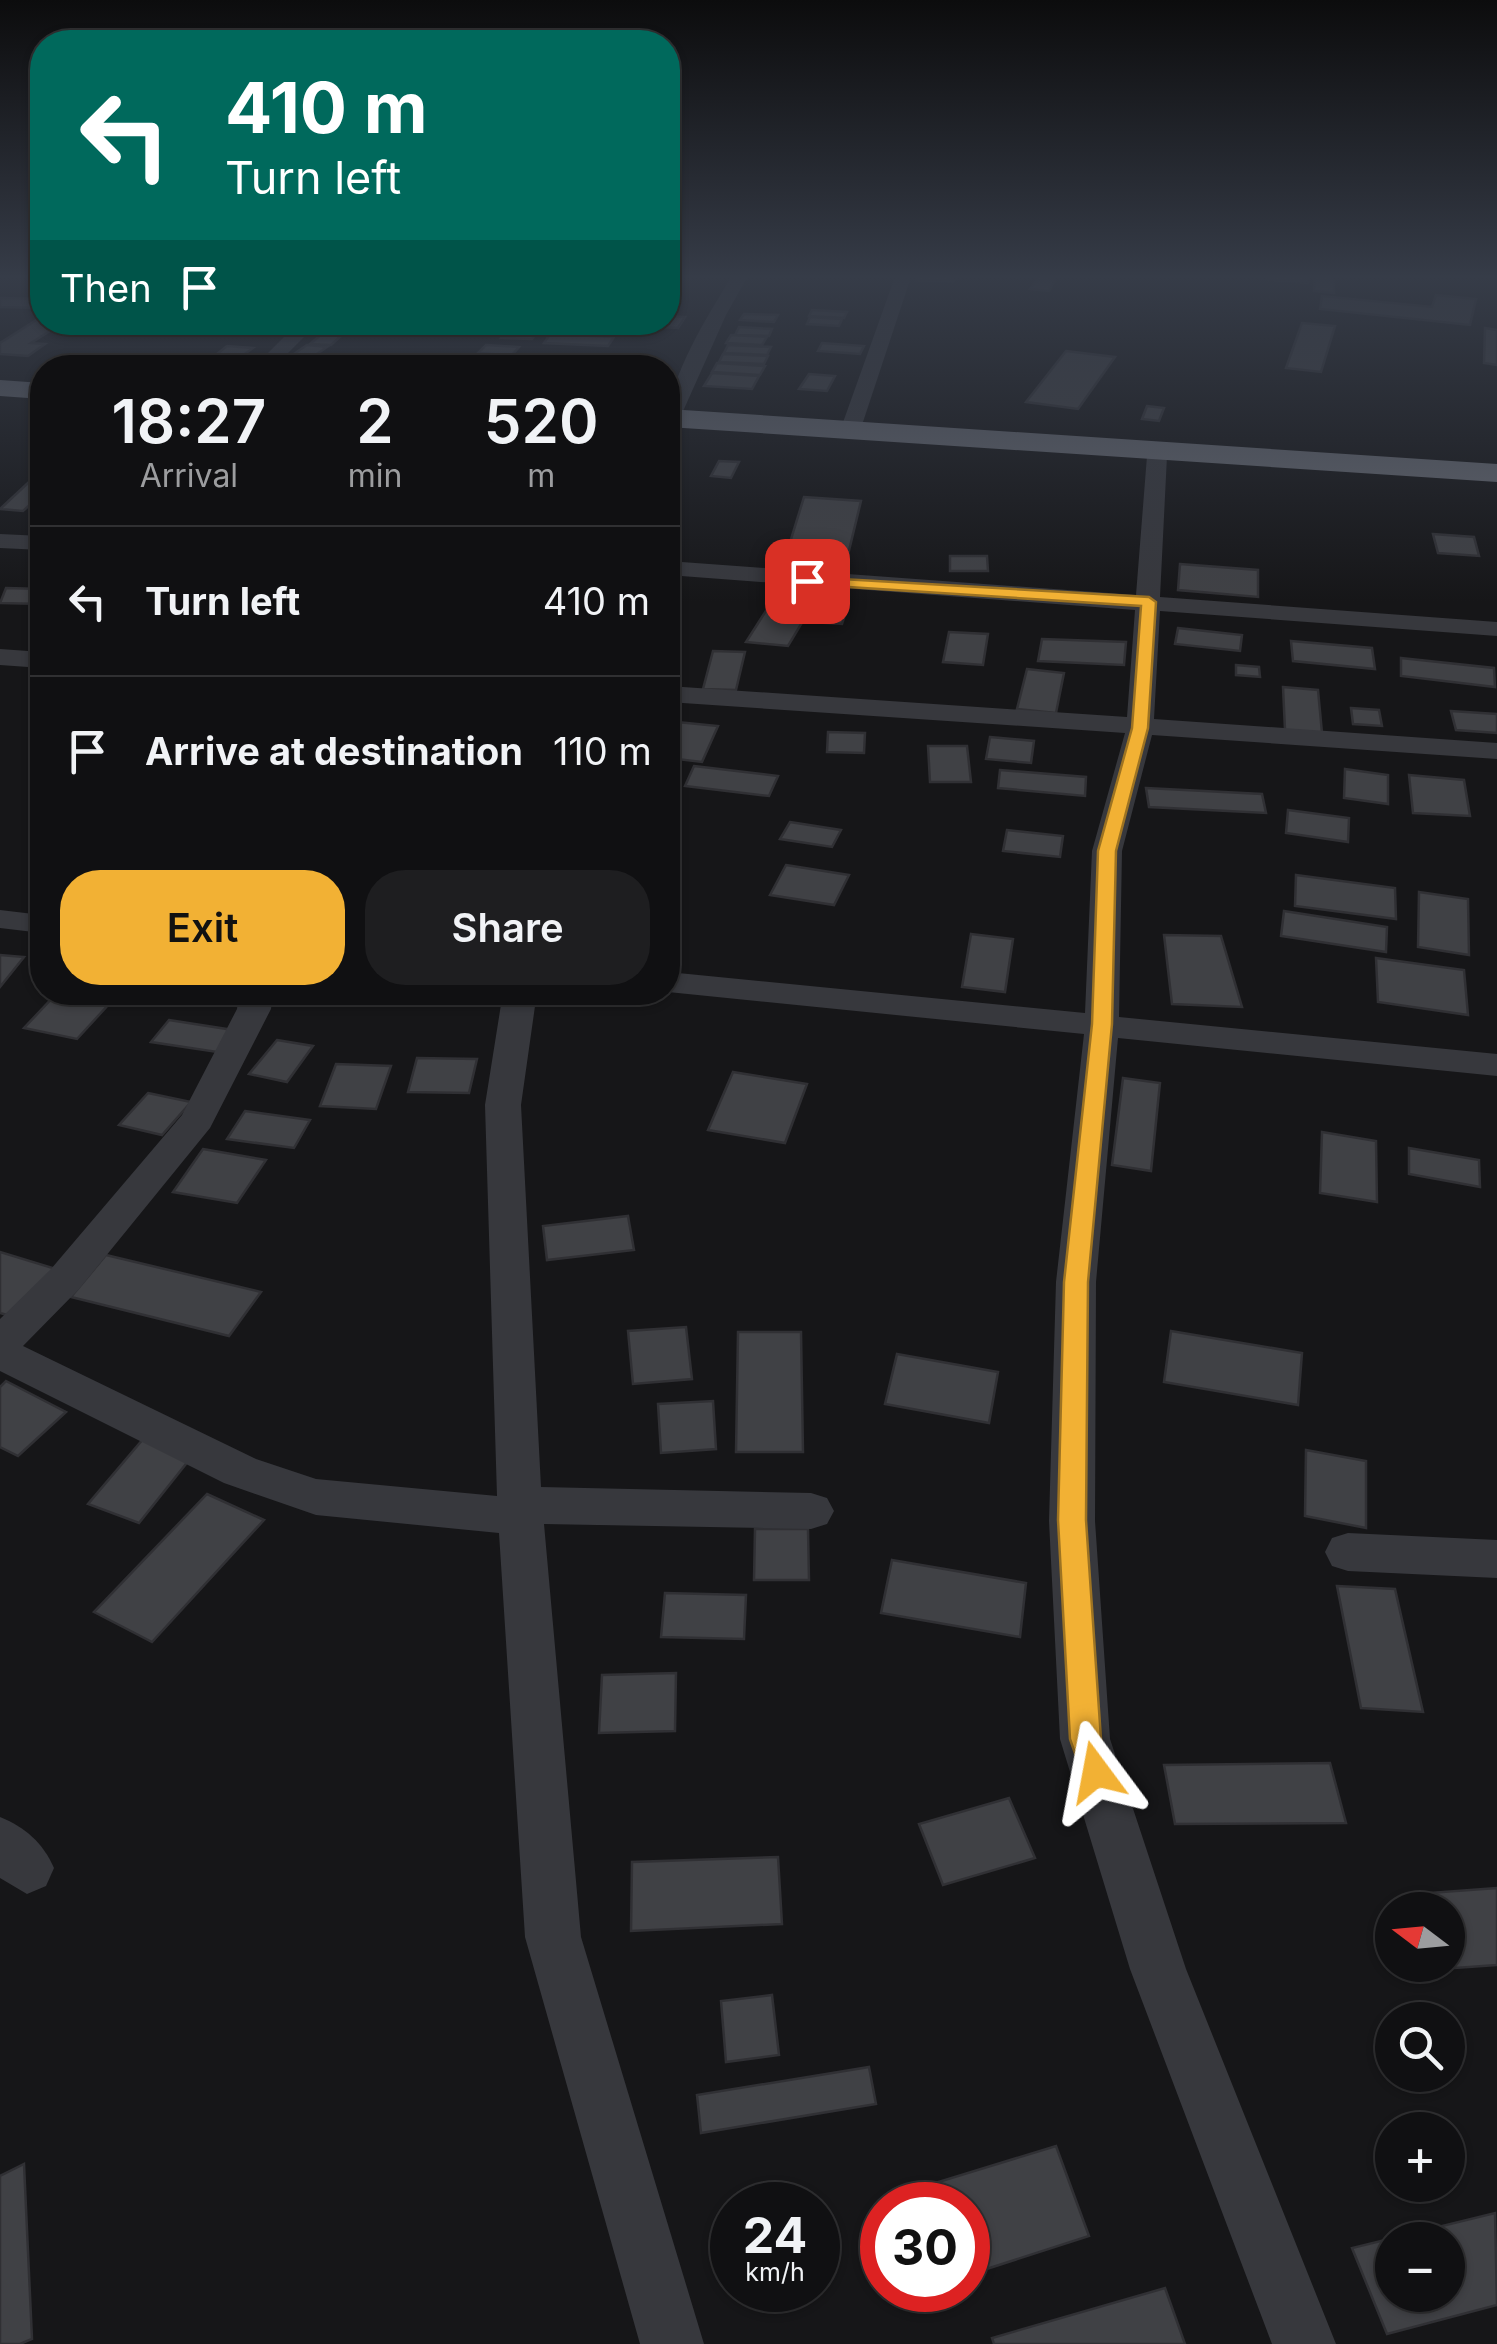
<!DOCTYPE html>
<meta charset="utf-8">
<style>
body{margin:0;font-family:Inter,sans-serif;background:#1e1e20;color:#f1f3f6;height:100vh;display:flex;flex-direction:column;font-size:38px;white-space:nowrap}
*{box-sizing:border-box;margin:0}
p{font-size:32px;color:#9c9d9f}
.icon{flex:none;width:55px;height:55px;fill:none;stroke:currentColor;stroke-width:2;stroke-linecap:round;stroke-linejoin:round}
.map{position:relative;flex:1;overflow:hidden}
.drawer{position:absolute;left:30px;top:355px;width:650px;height:650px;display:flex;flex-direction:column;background:#101012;border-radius:40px;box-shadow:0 2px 8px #0004,0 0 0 2px #303032}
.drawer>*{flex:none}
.hud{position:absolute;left:30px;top:30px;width:650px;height:305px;border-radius:40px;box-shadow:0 2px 8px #0004,0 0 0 2px #303032;background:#00695c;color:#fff;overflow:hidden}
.needle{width:65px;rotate:286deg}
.controls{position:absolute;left:1375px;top:1892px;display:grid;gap:20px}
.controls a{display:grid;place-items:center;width:90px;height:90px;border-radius:50%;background:#101012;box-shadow:0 2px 8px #0004,0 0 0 2px #303032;font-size:50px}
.speed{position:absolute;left:710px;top:2182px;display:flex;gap:20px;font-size:50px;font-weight:700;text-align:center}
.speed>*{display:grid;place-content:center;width:130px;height:130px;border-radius:50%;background:#101012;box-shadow:0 2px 8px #0004,0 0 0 2px #303032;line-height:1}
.speed small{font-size:25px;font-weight:400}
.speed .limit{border:15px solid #d22;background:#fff;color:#111}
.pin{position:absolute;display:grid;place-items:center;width:85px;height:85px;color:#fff;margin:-42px;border-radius:20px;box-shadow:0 5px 15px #0006}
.me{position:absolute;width:110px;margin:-55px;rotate:347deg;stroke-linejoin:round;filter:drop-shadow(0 0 8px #0008)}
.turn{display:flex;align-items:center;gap:35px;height:210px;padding:0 30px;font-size:45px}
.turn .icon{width:130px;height:130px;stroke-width:2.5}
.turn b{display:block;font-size:70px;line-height:85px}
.then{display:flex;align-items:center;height:95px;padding:0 30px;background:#0003;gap:20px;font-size:38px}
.eta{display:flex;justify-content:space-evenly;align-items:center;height:170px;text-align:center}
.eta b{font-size:60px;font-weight:600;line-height:70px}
.button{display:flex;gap:20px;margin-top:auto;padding:20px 30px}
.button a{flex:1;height:115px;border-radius:40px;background:#f2b134;color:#111;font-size:40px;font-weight:600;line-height:115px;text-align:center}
.button a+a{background:#1e1e20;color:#f1f3f6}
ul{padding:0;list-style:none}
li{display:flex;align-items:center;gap:30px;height:150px;padding:0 30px;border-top:2px solid #303032}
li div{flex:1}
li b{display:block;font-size:38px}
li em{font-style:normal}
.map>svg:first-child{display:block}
.building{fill:#404145;stroke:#303034;stroke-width:2.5;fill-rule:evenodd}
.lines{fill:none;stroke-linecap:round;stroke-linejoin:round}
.street{fill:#37383d;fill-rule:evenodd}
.highway{fill:#63666e;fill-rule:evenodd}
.route{fill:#f2b134;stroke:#9d7322;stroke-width:2.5}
</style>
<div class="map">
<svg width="1497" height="2344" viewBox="0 0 1497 2344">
<rect width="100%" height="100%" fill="#161618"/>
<g class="building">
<polygon points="919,274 945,274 957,275 953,282 916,280"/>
<polygon points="1262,274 1310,274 1308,283 1261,279"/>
<polygon points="1039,276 1056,278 1049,291 1030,289"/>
<polygon points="1315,276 1334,277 1334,293 1314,291"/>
<polygon points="1436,295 1476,299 1470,325 1320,309 1322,296 1432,307"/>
<polygon points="0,298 42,299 42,308 0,307"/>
<polygon points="812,310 847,312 844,318 809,316"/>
<polygon points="744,314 778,315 774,322 740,320"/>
<polygon points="668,316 685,317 678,328 609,324 668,322"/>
<polygon points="810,317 842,319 839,326 807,324"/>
<polygon points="38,319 64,322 31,343 45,344 28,356 0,354 0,343"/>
<polygon points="513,322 545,322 532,339 501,338"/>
<polygon points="1302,323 1335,326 1321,372 1286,368"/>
<polygon points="739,327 772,329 769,336 735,335"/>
<polygon points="1485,328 1497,330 1497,365 1484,363"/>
<polygon points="323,333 343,334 331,345 310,344"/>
<polygon points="550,334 614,337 608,346 544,343"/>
<polygon points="731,335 767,337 762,345 726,343"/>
<polygon points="822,343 864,346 860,354 818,351"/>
<polygon points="307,345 327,347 303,364 282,362"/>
<polygon points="486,345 519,347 506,362 486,361 492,354 478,353"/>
<polygon points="728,345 771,347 767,355 724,353"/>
<polygon points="227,346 253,348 238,359 212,358"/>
<polygon points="1066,351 1115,357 1078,409 1026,402"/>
<polygon points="723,354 768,356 764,364 719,362"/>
<polygon points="717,363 765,366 760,375 712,372"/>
<polygon points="712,373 759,376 752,389 704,386"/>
<polygon points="809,374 835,376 827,391 799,389"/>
<polygon points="1147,406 1164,408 1159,421 1142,419"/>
<polygon points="719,461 739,462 731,478 711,476"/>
<polygon points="31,480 42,481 42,494 23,511 0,509"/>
<polygon points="804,497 861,501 846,563 784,562"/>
<polygon points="1433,534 1474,537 1479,556 1438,553"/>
<polygon points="950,556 987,556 988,571 950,571"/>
<polygon points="1180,564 1258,570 1258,597 1178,590"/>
<polygon points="6,588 42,589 42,604 0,603"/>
<polygon points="818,604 848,606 842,624 812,622"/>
<polygon points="769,606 809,611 788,646 746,642"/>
<polygon points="1178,628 1242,635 1240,651 1175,644"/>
<polygon points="949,632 988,634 983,665 943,662"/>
<polygon points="1042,639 1126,642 1124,665 1038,661"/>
<polygon points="1291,641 1372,648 1375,669 1293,661"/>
<polygon points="713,651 745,652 736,690 703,689"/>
<polygon points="1401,658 1494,668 1495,687 1401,676"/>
<polygon points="1236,665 1259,667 1260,677 1236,675"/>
<polygon points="1027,669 1064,673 1056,713 1017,709"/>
<polygon points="1283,687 1318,690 1322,733 1285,730"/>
<polygon points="1351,708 1379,710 1382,726 1353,724"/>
<polygon points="1451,711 1497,714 1497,733 1456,730"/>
<polygon points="677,722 718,726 702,762 668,758 668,741"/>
<polygon points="828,732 865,733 864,753 827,752"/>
<polygon points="990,737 1034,741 1031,763 986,759"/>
<polygon points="928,746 967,746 971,782 930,782"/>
<polygon points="694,766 778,776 769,796 685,786"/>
<polygon points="1345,769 1388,775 1388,804 1344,798"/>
<polygon points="1000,770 1086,777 1085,796 998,788"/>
<polygon points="1409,775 1464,780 1470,816 1413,813"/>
<polygon points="1146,788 1262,794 1266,813 1149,807"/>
<polygon points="1288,810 1349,818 1348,842 1286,833"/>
<polygon points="790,822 841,830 832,847 780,839"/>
<polygon points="1007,830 1063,836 1060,857 1003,851"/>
<polygon points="786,865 849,875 834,905 770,895"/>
<polygon points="1296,875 1395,888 1396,919 1295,906"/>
<polygon points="1419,892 1468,899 1469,955 1418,947"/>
<polygon points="1284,911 1387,927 1386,952 1281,936"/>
<polygon points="971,934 1013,939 1005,992 962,987"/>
<polygon points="1164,935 1221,936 1242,1007 1172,1004"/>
<polygon points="0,955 24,957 0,987"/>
<polygon points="1376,958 1464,970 1468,1015 1378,1002"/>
<polygon points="58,992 120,992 77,1039 24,1028"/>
<polygon points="169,1020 233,1030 217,1052 151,1042"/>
<polygon points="277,1040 313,1046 287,1082 249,1074"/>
<polygon points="417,1058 477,1059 469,1093 408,1092"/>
<polygon points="336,1064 391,1066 376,1109 320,1106"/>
<polygon points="733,1072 807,1084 785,1143 708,1130"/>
<polygon points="1123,1078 1160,1083 1151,1171 1112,1165"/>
<polygon points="148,1093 191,1102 162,1135 119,1125"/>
<polygon points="245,1111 310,1120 294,1148 227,1139"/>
<polygon points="1322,1132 1376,1141 1377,1202 1320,1193"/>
<polygon points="1409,1148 1479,1160 1480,1187 1409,1174"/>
<polygon points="203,1149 266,1160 237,1203 173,1192"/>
<polygon points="628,1216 634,1250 547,1260 543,1226"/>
<polygon points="0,1252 56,1269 7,1315 0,1313"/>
<polygon points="106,1255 261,1292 229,1336 71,1297"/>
<polygon points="686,1327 692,1379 633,1384 628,1331"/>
<polygon points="1171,1331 1302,1353 1298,1405 1164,1382"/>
<polygon points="738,1332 801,1332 803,1452 736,1452"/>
<polygon points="897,1354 998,1372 989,1423 885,1404"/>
<polygon points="6,1381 66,1412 18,1456 0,1447 0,1387"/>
<polygon points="713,1401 716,1449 661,1453 658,1404"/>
<polygon points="144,1438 193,1455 139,1523 88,1504"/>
<polygon points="1306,1450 1366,1461 1366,1528 1305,1516"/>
<polygon points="207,1494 264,1520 152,1642 94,1612"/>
<polygon points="755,1529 808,1529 809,1580 754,1580"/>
<polygon points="892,1560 1026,1583 1020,1637 881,1613"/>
<polygon points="1337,1586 1395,1589 1423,1712 1361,1708"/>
<polygon points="665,1593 746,1595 744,1639 661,1637"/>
<polygon points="676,1673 675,1731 599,1733 602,1675"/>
<polygon points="1330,1763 1346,1823 1175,1824 1164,1765"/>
<polygon points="1009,1798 1035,1858 943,1885 919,1824"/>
<polygon points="778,1857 782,1924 631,1931 632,1862"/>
<polygon points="1497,1888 1497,1965 1441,1969 1440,1965 1448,1965 1448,1910 1421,1910 1415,1894"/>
<polygon points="772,1995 779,2055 726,2062 721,2001"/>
<polygon points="869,2067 876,2104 701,2133 697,2095"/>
<polygon points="1056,2146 1089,2236 968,2275 968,2205 942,2205 935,2183"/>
<polygon points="24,2164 32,2339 20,2344 0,2344 0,2176"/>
<path d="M1495,2213L1497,2305L1387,2334L1352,2248ZM1392,2240H1448V2295H1392Z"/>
<polygon points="1165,2288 1185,2344 994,2344 992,2338"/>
</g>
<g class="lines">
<g class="street">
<path d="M733,274H749L726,315L680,418L668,423C668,377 709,314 733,274Z"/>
<polygon points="896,274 912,274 861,428 858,432 844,432 841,428"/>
<polygon points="299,322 319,322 273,368 253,368"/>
<polygon points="1157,450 1167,456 1160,597 1497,622 1497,636 1160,611 1154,719 1497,743 1497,759 1152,735 1122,851 1119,1017 1497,1054 1497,1076 1118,1038 1096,1282 1095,1521 1110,1739 1186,1969 1336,2344 1272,2344 1130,1969 1060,1739 1049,1521 1056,1282 1084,1034 668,992 668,972 1085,1013 1092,851 1125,733 668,702 668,686 1127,717 1135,610 668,575 668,561 1136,595 1147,456"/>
<polygon points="0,534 42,536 42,550 0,548"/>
<polygon points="0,649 42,652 42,668 0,665"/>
<polygon points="0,910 42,915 42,933 0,928"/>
<polygon points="239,992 273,992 271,1009 210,1128 79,1289 23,1346 256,1459 316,1479 497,1496 485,1105 503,992 537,992 521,1105 541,1487 811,1493 827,1498 834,1511 827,1524 811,1529 544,1524 581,1937 704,2344 640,2344 525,1937 499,1533 316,1515 224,1483 0,1371 0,1319 51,1269 182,1115 237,1009"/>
<polygon points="1348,1533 1497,1540 1497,1578 1348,1571 1332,1566 1325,1552 1332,1538"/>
<path d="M0,1817C25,1827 43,1843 54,1868L46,1886L27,1894L0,1878Z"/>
</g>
<g class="highway">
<polygon points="0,380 42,383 42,399 0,396"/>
<polygon points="668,409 1497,464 1497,482 668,427"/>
</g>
</g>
<linearGradient id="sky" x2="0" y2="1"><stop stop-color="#0c0c0d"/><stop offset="0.46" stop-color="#363c48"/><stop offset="1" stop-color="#363c48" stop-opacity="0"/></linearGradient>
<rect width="1497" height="602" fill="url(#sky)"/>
<polygon class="route" points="807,577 1149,597 1156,602 1148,728 1116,851 1112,1024 1088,1282 1086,1520 1101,1739 1111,1772 1107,1782 1096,1786 1085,1782 1070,1739 1058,1520 1064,1282 1092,1024 1098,851 1132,728 1141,606 802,584 800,581"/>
</svg>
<div class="controls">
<a><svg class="needle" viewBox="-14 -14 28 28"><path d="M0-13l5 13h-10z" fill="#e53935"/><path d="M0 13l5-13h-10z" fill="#9c9d9f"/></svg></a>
<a><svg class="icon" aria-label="search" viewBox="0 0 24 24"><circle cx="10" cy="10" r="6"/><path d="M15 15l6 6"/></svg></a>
<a>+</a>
<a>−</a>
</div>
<div class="speed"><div>24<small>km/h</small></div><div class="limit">30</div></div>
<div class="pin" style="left:807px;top:581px;background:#d93025"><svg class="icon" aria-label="arrive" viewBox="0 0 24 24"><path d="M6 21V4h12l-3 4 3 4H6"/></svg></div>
<svg class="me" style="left:1096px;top:1772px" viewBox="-20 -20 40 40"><path d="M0-17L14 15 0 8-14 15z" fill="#f2b134" stroke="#fff" stroke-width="4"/></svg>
<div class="hud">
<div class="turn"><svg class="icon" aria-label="left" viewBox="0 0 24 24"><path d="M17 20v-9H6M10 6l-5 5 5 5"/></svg><div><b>410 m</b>Turn left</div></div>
<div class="then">Then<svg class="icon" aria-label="arrive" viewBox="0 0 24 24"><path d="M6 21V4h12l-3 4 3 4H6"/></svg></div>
</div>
<section class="drawer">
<div class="eta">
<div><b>18:27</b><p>Arrival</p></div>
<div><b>2</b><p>min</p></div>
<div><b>520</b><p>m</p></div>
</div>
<ul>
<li><svg class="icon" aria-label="left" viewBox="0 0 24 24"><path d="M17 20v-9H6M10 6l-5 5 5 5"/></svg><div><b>Turn left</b></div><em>410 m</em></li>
<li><svg class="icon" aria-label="arrive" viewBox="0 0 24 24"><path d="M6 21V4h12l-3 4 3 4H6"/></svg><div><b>Arrive at destination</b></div><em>110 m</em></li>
</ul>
<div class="button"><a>Exit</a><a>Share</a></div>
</section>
</div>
